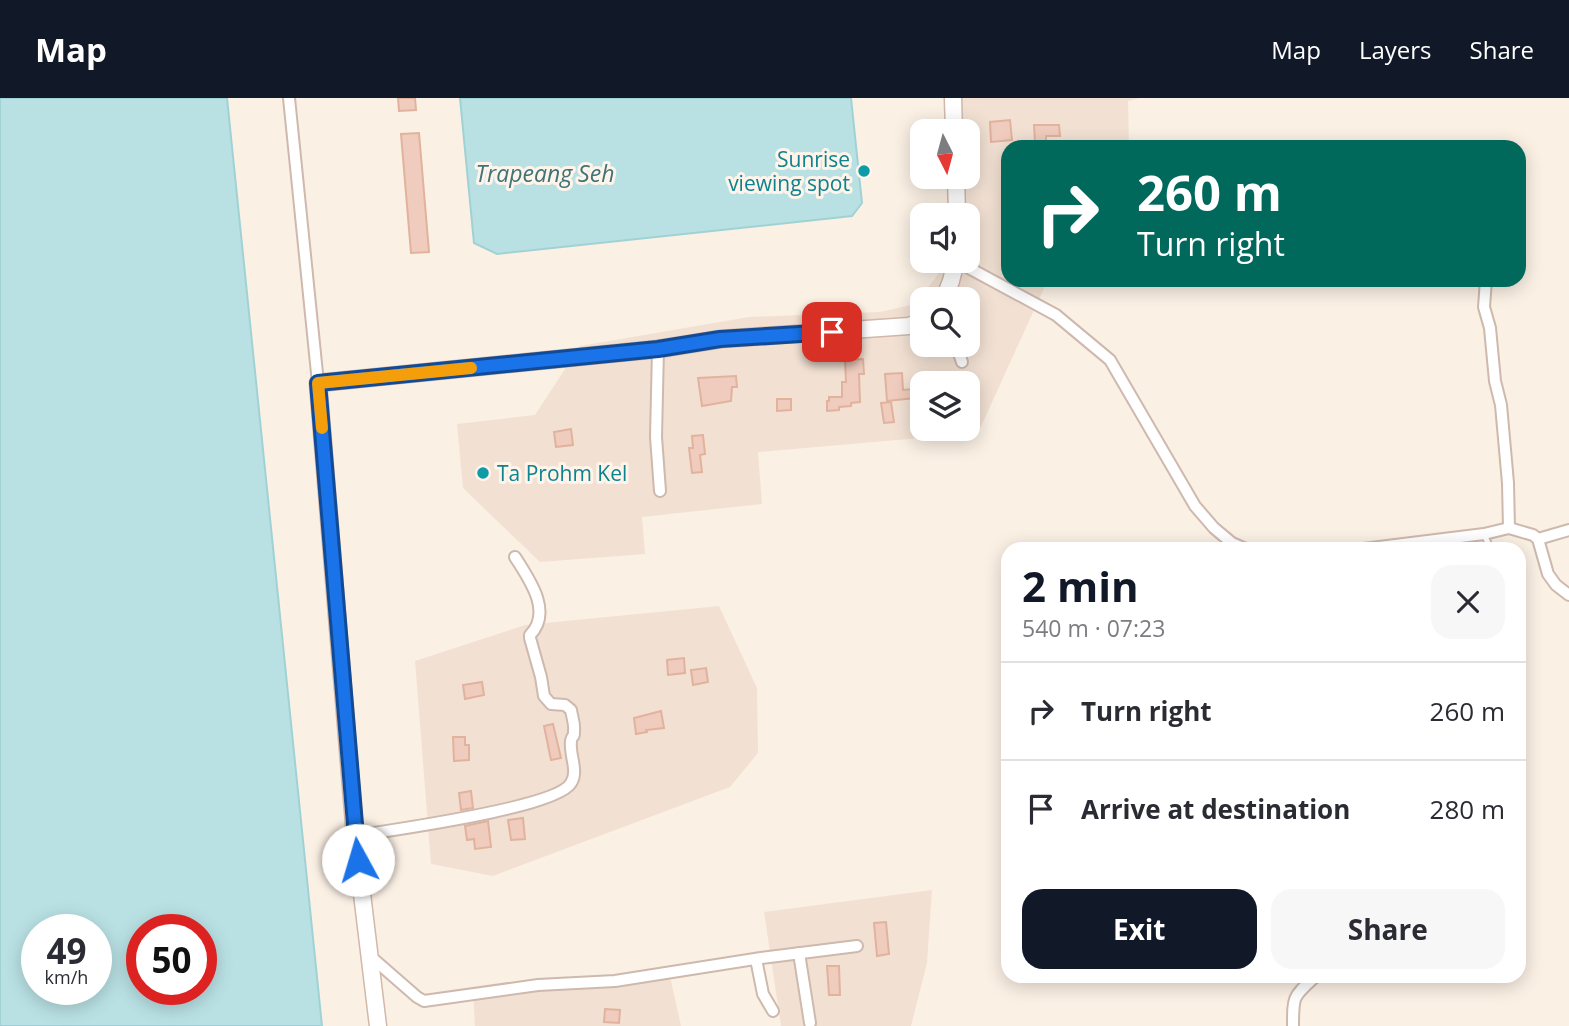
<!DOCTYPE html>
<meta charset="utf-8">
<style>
body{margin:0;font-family:"Open Sans",sans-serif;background:#f7f7f7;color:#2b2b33;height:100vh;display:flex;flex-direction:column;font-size:26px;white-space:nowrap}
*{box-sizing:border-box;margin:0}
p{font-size:23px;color:#7c7c81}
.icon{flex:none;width:38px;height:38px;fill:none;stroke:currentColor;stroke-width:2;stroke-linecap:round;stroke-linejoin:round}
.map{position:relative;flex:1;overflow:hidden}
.panel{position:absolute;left:1001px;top:444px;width:525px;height:441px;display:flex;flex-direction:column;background:#fff;border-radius:21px;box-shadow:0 4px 18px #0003}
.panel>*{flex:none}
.hud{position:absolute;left:1001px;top:42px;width:525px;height:147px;border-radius:21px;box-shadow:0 4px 18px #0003;background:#00695c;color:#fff;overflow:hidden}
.needle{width:46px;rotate:174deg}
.controls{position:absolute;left:910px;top:21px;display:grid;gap:14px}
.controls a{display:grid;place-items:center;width:70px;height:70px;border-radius:14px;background:#fff;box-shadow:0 4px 18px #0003;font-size:35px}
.speed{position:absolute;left:21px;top:816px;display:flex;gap:14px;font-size:35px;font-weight:700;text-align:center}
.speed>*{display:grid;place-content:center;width:91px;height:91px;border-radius:50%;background:#fff;box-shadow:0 4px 18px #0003;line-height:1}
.speed small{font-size:18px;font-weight:400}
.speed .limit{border:10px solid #d22;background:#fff;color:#111}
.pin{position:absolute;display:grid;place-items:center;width:60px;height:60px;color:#fff;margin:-30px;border-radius:14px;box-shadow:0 4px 10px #0006}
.me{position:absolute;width:77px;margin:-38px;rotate:354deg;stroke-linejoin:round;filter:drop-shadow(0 0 5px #0008)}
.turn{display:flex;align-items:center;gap:24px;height:147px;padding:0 21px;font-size:32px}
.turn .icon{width:91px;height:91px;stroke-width:2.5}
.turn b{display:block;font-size:49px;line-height:60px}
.round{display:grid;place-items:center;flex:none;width:74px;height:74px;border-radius:21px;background:#f7f7f7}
.head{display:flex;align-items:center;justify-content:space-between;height:119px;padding:0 21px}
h1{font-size:42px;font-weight:700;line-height:52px;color:#111827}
.cta{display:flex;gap:14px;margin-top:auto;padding:14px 21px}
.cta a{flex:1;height:80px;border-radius:21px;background:#111827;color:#fff;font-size:28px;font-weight:700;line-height:80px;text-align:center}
.cta a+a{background:#f7f7f7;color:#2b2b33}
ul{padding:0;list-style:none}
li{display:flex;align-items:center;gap:21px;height:98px;padding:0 21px;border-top:2px solid #e1e1e2}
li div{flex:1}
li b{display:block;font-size:26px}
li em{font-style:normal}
header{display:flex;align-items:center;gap:42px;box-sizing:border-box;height:98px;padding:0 35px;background:#111827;color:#fff}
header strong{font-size:33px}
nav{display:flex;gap:38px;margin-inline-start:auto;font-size:24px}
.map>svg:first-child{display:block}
.residential{fill:#f2e1d3;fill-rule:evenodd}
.water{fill:#b9e1e4;stroke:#a0d2d5;stroke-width:2;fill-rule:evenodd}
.building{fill:#efccbd;stroke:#e1b29e;stroke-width:2}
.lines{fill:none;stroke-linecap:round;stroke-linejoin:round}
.service-casing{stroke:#ceb9ae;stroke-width:9}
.minor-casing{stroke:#ceb9ae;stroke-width:14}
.secondary-casing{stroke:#d1b8ab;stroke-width:19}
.service{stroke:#fff;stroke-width:5}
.minor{stroke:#fff;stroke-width:10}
.secondary{stroke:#fff;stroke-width:16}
.route-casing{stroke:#114b97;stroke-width:18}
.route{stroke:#1a73e8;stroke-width:12}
.slow{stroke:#f59e0b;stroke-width:12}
.culture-dot{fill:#0f9aa8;stroke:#fef4ea;stroke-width:2.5}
.labels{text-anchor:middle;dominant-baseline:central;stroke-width:6;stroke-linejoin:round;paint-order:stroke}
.culture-label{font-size:21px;fill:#0d838f;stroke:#fef4ea;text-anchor:end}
.water-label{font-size:23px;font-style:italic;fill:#407378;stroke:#fef4ea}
</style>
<header>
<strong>Map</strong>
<nav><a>Map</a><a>Layers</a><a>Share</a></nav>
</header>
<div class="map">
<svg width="1569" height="928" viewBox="0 0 1569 928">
<rect width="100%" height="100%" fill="#fbf0e4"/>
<g class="residential">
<path d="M944,0H1140L1128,3L1129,49H1008V182H1046V186L978,335L758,354L762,406L642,419L645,456L540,464L463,390L457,326L535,317L580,248L749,219L880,214L915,206L937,178L941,163H968V117H947V79H968V33H945ZM922,201H968V247H922ZM922,285H968V331H922Z"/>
<polygon points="719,508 757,590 758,655 730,689 493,778 431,766 415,563 525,527"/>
<polygon points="932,792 927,865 911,928 781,928 764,814"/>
<polygon points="669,874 681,928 475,928 473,893"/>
</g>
<g class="water">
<path d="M0,0H227L322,928H0ZM37,831H96V891H37ZM142,831H201V891H142Z"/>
<polygon points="460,0 851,0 862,105 852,118 497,156 474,145"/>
</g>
<g class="building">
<polygon points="398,0 415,0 416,12 399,13"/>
<polygon points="1010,22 1012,42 991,44 990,24"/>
<polygon points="1034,27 1059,27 1060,38 1046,38 1046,43 1035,44"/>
<polygon points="419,35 429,154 411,155 401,36"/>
<polygon points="863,261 864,276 859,276 860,304 851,305 851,308 839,309 839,312 827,313 827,303 829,303 829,299 842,299 842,284 846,284 845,262"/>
<polygon points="902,275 903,292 914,291 915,300 887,303 885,276"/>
<polygon points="736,278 737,289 732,289 731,303 702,308 698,280"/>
<polygon points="777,301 791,301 791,312 777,313"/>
<polygon points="891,304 894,324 884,325 881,305"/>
<polygon points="571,331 573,347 556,349 554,334"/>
<polygon points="703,337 705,356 700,357 702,374 692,375 689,350 693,350 692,338"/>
<polygon points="684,560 685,575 668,577 667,562"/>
<polygon points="706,570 708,584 693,587 691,572"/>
<polygon points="482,584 484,597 465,601 463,587"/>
<polygon points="661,613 664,630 646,632 647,634 636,636 634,620"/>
<polygon points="553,626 561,660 551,662 544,628"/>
<polygon points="453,639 465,639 465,647 469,647 469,662 454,663"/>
<polygon points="471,693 473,710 461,712 459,695"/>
<polygon points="523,720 525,741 511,742 508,722"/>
<polygon points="488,723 491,749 475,751 474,741 467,742 465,728"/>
<polygon points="886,824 889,856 877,858 874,825"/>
<polygon points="827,868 839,868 840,897 829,897"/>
<polygon points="605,911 620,912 619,925 604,924"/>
</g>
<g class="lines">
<g class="service-casing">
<polyline id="service" points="1484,436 1491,452"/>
</g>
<g class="minor-casing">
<g id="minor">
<polyline points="289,0 318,285"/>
<polyline points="956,163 1056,217 1110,262 1195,408 1214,430 1232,445 1248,452"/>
<polyline points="1486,182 1484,209 1490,230 1495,283 1501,307 1508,385 1509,430"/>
<polyline points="956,247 962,264"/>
<polyline points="658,251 656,339 660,393"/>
<polyline points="1538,441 1569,432"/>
<polyline points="1355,452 1484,436 1509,430 1533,437 1538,441 1548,476 1556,487 1569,497"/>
<path d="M355,738C390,732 557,710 571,685C579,673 569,657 571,643C573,634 574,642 574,633C575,626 572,619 571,612L565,607L551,606L544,598L541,579L530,540V537C553,514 529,481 515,459"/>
<polyline points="799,855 810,925"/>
<polyline points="370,858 417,899 424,903 538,887 615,883 761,860 857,848"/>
<polyline points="756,861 763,896 773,913"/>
<path d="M1293,928C1293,897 1293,899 1316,878"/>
</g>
</g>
<g class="secondary-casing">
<g id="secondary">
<polyline points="953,0 954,33"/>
<polyline points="956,79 957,117"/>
<polyline points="944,201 951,183 956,163"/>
<polyline points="378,928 355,738 318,285 658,251 721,241 909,228 922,223"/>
</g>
</g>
<use href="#service" class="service"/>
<use href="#minor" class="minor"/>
<use href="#secondary" class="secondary"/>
</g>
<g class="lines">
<g class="route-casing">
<polyline id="route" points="358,762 318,285 658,251 720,241 832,234"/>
</g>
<use href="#route" class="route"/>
<polyline class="slow" points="322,330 318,285 471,270"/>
</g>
<g class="culture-dot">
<circle cx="864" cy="73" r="7"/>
<circle cx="483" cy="375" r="7"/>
</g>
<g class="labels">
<g class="culture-label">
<text x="850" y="61">Sunrise<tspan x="850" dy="24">viewing spot</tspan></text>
<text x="497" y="375" text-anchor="start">Ta Prohm Kel</text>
</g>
<g class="water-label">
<text x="545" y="75">Trapeang Seh</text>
</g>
</g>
</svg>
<div class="controls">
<a><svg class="needle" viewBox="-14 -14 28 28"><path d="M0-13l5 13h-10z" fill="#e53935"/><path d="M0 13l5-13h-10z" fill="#7c7c81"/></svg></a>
<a><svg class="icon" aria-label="sound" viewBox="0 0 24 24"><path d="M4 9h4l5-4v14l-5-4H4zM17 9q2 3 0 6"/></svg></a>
<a><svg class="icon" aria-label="search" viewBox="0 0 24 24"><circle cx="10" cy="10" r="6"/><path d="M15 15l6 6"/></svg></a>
<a><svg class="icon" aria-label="layers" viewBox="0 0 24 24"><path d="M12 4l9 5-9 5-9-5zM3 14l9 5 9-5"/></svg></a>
</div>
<div class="speed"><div>49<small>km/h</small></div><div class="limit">50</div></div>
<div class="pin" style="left:832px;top:234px;background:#d93025"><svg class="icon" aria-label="arrive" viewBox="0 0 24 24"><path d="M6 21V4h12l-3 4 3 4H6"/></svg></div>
<svg class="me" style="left:358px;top:762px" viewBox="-20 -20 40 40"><circle r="19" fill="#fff"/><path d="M0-13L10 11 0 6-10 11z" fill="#1a73e8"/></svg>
<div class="hud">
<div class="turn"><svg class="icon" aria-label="right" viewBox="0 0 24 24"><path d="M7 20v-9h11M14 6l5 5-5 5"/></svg><div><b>260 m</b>Turn right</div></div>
</div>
<section class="panel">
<div class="head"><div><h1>2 min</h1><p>540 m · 07:23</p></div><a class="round"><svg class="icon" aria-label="close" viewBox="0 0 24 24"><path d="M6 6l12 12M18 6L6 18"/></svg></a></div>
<ul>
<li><svg class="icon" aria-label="right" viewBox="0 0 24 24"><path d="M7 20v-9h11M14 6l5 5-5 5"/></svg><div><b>Turn right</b></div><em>260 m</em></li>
<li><svg class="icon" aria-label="arrive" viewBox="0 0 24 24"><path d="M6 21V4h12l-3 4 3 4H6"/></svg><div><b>Arrive at destination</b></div><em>280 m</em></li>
</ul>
<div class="cta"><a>Exit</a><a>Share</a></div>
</section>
</div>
